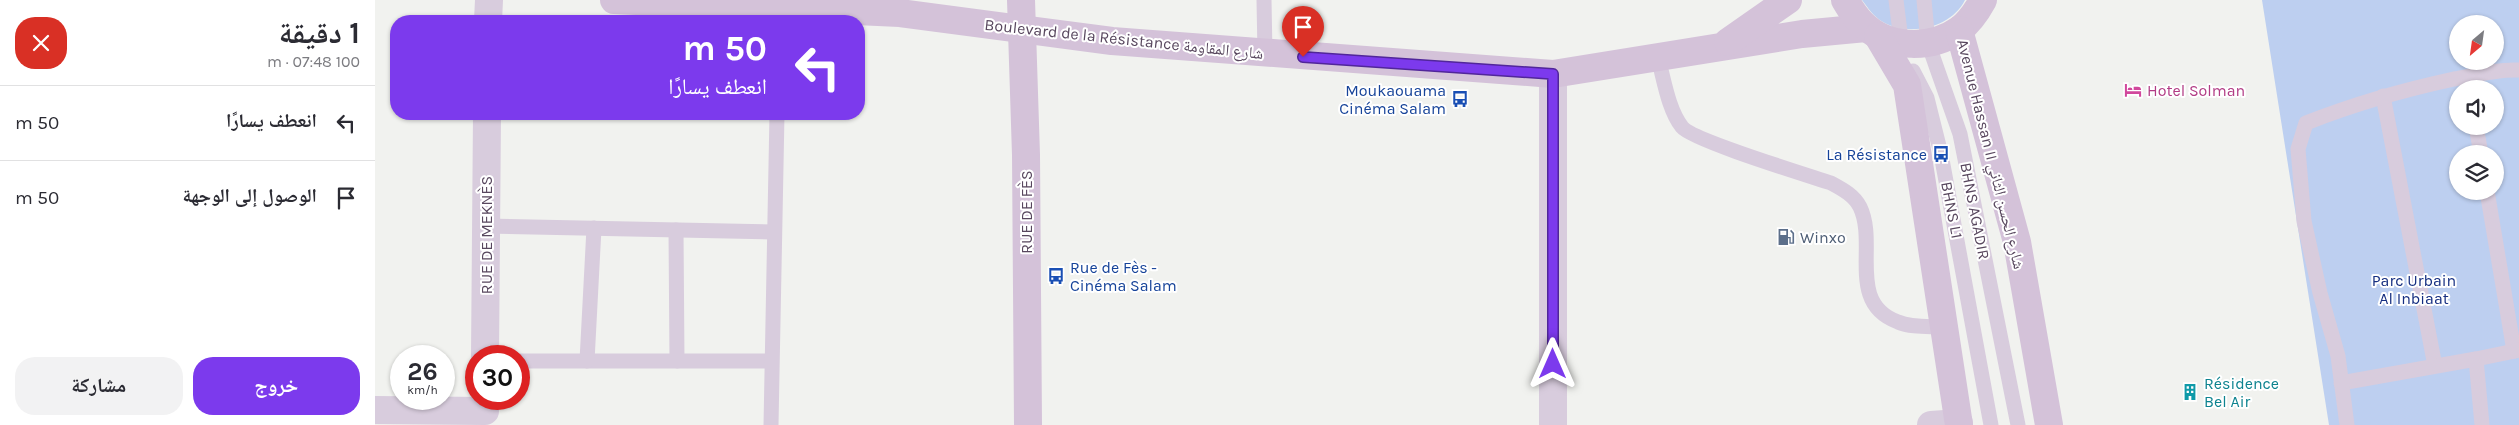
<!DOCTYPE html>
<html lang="ar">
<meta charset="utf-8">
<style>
body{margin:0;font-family:Karla,"Noto Naskh Arabic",sans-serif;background:#f2f2f3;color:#2b2b33;direction:rtl;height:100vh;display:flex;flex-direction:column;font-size:19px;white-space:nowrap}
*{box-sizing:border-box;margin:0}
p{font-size:16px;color:#7c7c81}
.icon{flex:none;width:28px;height:28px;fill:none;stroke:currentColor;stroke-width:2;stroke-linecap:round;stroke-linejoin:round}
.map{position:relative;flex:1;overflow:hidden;direction:ltr}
.panel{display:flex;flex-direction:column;background:#fff;width:375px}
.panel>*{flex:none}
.banner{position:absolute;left:15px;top:15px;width:475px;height:105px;border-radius:20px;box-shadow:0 1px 4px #0004;direction:rtl;background:#7c3aed;color:#fff;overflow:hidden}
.needle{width:32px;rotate:209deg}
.fabs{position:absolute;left:2074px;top:15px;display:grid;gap:10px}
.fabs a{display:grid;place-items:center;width:55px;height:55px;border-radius:50%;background:#fff;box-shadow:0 1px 4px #0004;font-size:25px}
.speed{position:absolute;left:15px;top:345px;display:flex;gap:10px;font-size:25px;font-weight:700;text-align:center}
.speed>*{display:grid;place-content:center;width:65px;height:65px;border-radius:50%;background:#fff;box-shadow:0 1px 4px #0004;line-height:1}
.speed small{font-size:12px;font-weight:400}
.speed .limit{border:8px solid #d22;background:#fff;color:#111}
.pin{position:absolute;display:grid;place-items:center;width:42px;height:42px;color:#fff;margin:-51px -21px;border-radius:50% 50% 50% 0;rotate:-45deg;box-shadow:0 0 5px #0007}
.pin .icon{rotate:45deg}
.me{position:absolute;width:55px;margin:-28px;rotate:0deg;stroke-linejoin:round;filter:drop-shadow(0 0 4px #0008)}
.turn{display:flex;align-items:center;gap:18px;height:105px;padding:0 15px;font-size:22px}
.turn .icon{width:65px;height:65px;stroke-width:2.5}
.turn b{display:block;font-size:35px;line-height:42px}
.round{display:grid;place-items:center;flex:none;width:52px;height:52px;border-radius:20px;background:#f2f2f3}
.overview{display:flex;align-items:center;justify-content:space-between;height:85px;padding:0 15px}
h1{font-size:30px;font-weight:700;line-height:38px}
.cta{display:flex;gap:10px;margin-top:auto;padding:10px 15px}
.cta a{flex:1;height:58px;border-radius:20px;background:#7c3aed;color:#fff;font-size:20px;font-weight:700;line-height:58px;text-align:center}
.cta a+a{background:#f2f2f3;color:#2b2b33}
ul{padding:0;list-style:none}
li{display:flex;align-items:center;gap:15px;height:75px;padding:0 15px;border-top:1px solid #e1e1e2}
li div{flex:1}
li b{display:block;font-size:19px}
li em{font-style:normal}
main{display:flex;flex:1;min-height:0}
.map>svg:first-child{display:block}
.green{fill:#bdcff0;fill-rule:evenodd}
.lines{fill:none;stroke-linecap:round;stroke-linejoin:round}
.lane{stroke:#d8ccdd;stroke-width:15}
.street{stroke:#d8ccdd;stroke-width:28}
.secondary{stroke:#d4c2d9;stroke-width:28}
.route-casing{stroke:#51269a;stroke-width:12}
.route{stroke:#7c3aed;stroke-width:9}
.labels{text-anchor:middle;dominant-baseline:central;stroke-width:4;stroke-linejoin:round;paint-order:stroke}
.street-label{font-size:16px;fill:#58475e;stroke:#fff}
.transit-label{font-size:16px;fill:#164399;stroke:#fff;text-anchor:end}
.hotel-label{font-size:16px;fill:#b23c85;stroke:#fff;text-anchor:start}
.service-label{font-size:16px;fill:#4e5e75;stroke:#fff;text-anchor:start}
.park-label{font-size:16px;fill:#152e81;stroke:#fff}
.culture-label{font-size:16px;fill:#0d838f;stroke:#fff;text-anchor:start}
</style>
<main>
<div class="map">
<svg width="2144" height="425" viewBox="0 0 2144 425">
<rect width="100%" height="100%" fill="#f1f2ef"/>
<g class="green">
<path d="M1487,0H1590C1576,28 1535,37 1508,22C1499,17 1493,8 1487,0Z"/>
<path d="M1887,0H2144V425H1954ZM2082,24H2120V61H2082ZM2082,89H2120V126H2082ZM2082,154H2120V191H2082Z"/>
</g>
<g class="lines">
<g class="lane">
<polyline points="889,0 890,54"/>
<polyline points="1521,0 1527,48"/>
<polyline points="1549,0 1553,43 1585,134 1643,425"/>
<path d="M1283,58C1289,79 1293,109 1307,127C1317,140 1432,175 1456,183C1467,189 1479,195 1485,207C1503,244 1471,303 1523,322C1537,328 1554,326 1569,327"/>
<polyline points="1538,71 1552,98 1566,154 1616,425"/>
<polyline points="2008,96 2060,366"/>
<polyline points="2101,126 2106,154"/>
<polyline points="2112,191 2139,351"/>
<polyline points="111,226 399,232"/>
<polyline points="301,230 302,361"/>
<polyline points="144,361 396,361"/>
<polyline points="212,361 219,228"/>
<polyline points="1966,383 2101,359"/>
<polyline points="396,425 402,114"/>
<path d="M1972,425L1963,356L1945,293L1929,221L1923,149L1931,123C1979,104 2028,90 2079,79C2101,75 2122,69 2144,70"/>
<polyline points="2107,425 2101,359 2144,350"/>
</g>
<g class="street">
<polyline points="113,21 114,0"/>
<polyline points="1178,74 1178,425"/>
<polyline points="110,356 112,114"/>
<polyline points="0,410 110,411"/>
<polyline points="1556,425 1584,423"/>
</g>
<g class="secondary">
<polyline points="239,0 525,13 737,41 1178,74 1427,34 1491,28"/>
<polyline points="646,0 651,155 653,425"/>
<path d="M1470,0C1476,10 1482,20 1491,27C1516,49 1557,49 1584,30C1595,22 1602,11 1608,0"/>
<polyline points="1584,30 1642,242 1674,425"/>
<polyline points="1503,36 1532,85 1584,425"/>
<polyline points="1353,42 1413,0"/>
</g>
</g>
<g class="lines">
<g class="route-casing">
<polyline id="route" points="928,57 1178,74 1178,364"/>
</g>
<use href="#route" class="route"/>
</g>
<defs>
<g id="hotel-bare" transform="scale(1.35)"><path d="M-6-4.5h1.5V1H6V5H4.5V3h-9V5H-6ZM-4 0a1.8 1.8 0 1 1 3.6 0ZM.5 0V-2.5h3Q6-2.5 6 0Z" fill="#d1479c" stroke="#fff" stroke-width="2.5" paint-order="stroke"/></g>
<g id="bus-bare" transform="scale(1.35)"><path d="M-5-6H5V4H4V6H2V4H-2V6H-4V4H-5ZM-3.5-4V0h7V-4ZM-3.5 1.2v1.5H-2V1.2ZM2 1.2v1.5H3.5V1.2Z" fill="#1a4fb4" stroke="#fff" stroke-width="2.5" paint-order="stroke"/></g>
<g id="fuel-bare" transform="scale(1.35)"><path d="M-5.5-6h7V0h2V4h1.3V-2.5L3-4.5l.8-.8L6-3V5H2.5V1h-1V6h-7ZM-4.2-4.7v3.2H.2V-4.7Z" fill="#5c6f8a" stroke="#fff" stroke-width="2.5" paint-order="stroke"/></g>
<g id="building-bare" transform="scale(1.35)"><path d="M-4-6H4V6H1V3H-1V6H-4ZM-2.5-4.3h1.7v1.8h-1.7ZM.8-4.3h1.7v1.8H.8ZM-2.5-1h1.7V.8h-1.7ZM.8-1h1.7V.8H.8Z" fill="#0f9aa8" stroke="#fff" stroke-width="2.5" paint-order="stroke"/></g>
</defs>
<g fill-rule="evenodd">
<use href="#hotel-bare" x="1758" y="90"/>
<use href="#bus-bare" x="1085" y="99"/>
<use href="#bus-bare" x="1566" y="154"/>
<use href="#fuel-bare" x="1411" y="237"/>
<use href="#bus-bare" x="681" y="276"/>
<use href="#building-bare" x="1815" y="392"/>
</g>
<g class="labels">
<g class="street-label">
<text transform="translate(749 39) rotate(6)">Boulevard de la Résistance شارع المقاومة</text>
<text transform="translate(1616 154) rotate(76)">Avenue Hassan II شارع الحسن الثاني</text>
<text transform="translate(1577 210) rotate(79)">BHNS L1</text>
<text transform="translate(1600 211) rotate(79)">BHNS AGADIR</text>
<text transform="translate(651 212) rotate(-90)">RUE DE FÈS</text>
<text transform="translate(111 235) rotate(-90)">RUE DE MEKNÈS</text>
</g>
<g class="transit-label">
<text x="1071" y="90">Moukaouama<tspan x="1071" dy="18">Cinéma Salam</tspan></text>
<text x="1552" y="154">La Résistance</text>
<text x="695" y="267" text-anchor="start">Rue de Fès -<tspan x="695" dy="18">Cinéma Salam</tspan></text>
</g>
<g class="hotel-label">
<text x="1772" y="90">Hotel Solman</text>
</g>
<g class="service-label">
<text x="1425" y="237">Winxo</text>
</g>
<g class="park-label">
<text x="2039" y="280">Parc Urbain<tspan x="2039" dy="18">Al Inbiaat</tspan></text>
</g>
<g class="culture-label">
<text x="1829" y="383">Résidence<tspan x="1829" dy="18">Bel Air</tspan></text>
</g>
</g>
</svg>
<div class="fabs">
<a><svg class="needle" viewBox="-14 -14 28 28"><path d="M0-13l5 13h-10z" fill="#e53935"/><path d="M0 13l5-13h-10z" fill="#7c7c81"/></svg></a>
<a><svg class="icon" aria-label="sound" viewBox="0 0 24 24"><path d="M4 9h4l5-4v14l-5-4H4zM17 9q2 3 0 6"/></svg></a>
<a><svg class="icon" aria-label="layers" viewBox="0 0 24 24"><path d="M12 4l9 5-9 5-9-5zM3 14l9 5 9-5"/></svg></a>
</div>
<div class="speed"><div>26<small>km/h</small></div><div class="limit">30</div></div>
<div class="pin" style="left:928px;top:57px;background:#d93025"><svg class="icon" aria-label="arrive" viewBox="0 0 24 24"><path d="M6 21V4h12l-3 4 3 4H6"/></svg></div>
<svg class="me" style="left:1178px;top:364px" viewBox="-20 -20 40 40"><path d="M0-17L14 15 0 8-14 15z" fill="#7c3aed" stroke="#fff" stroke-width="4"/></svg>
<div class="banner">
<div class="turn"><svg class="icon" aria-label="left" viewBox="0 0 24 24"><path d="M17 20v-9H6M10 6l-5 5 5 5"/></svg><div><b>50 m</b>انعطف يسارًا</div></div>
</div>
</div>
<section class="panel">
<div class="overview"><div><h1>1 دقيقة</h1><p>100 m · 07:48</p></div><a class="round" style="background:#d93025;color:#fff"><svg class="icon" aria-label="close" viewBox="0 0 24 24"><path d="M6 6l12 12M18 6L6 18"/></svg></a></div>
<ul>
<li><svg class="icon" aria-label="left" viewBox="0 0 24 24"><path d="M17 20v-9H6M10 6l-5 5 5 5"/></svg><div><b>انعطف يسارًا</b></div><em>50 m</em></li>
<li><svg class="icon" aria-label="arrive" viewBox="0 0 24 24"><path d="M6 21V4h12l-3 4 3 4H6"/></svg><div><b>الوصول إلى الوجهة</b></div><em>50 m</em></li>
</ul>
<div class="cta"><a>خروج</a><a>مشاركة</a></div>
</section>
</main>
